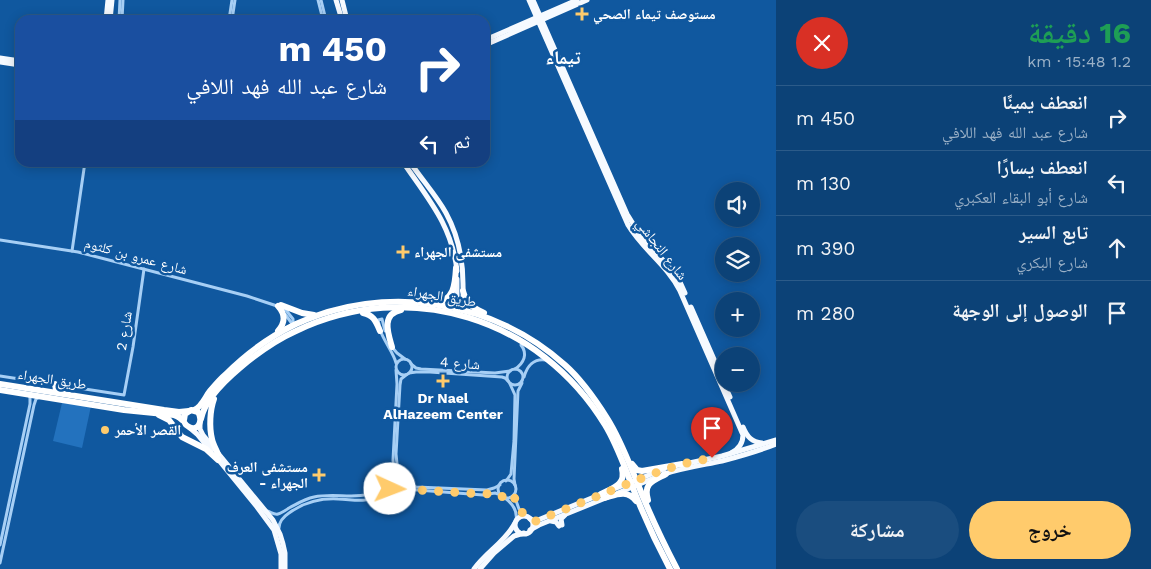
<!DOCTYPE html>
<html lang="ar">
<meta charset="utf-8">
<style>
body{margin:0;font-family:"Work Sans","Noto Naskh Arabic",sans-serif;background:#1a4d7f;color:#f1f3f6;direction:rtl;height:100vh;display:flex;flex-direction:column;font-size:19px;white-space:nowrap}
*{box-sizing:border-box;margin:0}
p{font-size:16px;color:#9ab0c6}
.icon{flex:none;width:28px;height:28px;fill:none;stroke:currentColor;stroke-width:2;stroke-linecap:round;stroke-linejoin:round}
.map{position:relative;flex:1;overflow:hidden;direction:ltr}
.side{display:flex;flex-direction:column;background:#0c4277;width:375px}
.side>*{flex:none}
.hud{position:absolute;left:15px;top:15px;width:475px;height:152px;border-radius:15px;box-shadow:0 2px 12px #0003,0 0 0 1px #2c5b89;direction:rtl;background:#1a4fa0;color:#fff;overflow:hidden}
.buttons{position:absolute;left:715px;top:182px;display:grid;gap:10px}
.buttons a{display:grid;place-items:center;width:45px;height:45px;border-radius:50%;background:#0c4277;box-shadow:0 2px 12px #0003,0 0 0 1px #2c5b89;font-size:25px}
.pin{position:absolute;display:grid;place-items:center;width:42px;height:42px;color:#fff;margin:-51px -21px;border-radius:50% 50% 50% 0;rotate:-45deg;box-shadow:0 0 5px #0007}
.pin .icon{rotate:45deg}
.me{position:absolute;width:55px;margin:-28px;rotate:92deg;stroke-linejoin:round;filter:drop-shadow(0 0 4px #0008)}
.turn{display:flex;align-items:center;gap:18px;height:105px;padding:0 20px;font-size:22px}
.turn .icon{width:65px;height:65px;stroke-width:2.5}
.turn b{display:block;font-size:35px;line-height:42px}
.then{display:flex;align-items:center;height:48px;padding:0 20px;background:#0003;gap:10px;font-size:19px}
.round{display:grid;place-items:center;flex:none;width:52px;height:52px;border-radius:26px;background:#1a4d7f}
.summary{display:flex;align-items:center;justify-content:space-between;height:85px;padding:0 20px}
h1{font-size:30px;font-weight:700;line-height:38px;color:#1e9e55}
.action{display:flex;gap:10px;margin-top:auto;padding:10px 20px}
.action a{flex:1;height:58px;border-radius:30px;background:#ffcb6c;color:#111;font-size:20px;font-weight:700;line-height:58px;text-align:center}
.action a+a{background:#1a4d7f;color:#f1f3f6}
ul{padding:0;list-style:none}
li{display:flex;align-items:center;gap:15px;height:65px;padding:0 20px;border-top:1px solid #2c5b89}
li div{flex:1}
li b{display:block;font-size:19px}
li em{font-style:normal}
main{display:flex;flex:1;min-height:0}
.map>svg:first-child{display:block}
.green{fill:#2372be}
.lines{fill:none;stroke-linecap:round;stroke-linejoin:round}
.minor{stroke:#a7cff5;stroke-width:3}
.major{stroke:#f6faff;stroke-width:5}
.highway{stroke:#fff;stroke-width:6}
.route{stroke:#ffcb6c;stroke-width:9;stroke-dasharray:0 16.2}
.poi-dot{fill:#ffcb6c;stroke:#10589f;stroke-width:2}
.labels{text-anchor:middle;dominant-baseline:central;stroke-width:5;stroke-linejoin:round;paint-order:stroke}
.poi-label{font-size:14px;font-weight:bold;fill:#fff;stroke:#10589f;text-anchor:start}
.street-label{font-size:14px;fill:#fff;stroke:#10589f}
.district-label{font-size:19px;font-weight:bold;fill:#fff;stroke:#10589f}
</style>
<main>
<section class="side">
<div class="summary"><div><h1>16 دقيقة</h1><p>1.2 km · 15:48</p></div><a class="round" style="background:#d93025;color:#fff"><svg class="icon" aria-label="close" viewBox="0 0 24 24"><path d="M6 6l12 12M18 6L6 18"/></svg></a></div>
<ul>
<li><svg class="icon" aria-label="right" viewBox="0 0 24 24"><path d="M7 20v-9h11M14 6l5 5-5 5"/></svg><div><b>انعطف يمينًا</b><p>شارع عبد الله فهد اللافي</p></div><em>450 m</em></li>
<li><svg class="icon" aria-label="left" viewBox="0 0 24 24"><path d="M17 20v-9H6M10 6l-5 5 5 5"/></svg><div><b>انعطف يسارًا</b><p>شارع أبو البقاء العكبري</p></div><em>130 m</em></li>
<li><svg class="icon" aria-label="ahead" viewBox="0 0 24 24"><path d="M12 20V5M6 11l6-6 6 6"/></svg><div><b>تابع السير</b><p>شارع البكري</p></div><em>390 m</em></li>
<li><svg class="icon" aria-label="arrive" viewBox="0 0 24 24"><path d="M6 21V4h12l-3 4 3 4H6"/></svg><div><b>الوصول إلى الوجهة</b></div><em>280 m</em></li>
</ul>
<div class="action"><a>خروج</a><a>مشاركة</a></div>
</section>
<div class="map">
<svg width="776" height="569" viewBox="0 0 776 569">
<rect width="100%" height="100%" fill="#10589f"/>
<polygon class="green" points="62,403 91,406 82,448 53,441"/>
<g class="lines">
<g class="minor">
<polyline points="318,0 323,20"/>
<polyline points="321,0 326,20"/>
<polyline points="119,20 120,0"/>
<polyline points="122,20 123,0"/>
<polyline points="229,20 232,0"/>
<polyline points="232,20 235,0"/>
<polyline points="0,240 78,252 247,296 277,306"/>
<polyline points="72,251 85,162"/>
<polyline points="285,309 293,319 293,325"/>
<polyline points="285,314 293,325"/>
<polyline points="379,324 378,320 382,319 385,331"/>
<path d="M380,330C384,341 394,354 396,363"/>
<polyline points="391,346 397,353 405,359"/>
<circle cx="404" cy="367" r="8"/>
<polyline points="411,364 416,368 421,369 495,373 510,371"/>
<circle cx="515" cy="377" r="8"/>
<path d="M515,369C524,363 528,354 521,345"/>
<polyline points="409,373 416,372 430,372 502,377 505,378 508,381"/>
<polyline points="0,376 124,395 133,347 144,269"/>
<path d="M524,377C527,366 534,358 546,360"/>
<polyline points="402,474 397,464 396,454 400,385 401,379 406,375"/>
<path d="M393,477L400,474L405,476L407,481C406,488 398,495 392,486C389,480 394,475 394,469C394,466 393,463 393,460L397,384L396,370"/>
<circle cx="507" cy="489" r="9"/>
<polyline points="407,481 410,485 416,487 487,490 494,488 500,485"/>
<polyline points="506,481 511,474 514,441 515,395 510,384"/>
<polyline points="515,485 514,479 518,391 522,383"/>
<polyline points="404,489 483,495 495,493 501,495"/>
<polyline points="514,495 519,509 528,517"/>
<path d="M505,498C513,504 518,511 516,521"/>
<path d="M267,511C271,512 274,515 278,514C282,513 286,510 289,508C297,504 304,499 314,497C341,491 370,506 391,480"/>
<path d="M279,528C279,521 283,517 289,513C303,503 320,498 338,499C347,499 356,501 365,500C376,498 384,490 395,489"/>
<polyline points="0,545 30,404 30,397 28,395"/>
<polyline points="0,563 34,405 36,399 40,397"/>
</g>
<g class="major">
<polyline points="336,0 342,20"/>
<polyline points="342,0 347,20"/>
<path d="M529,0L628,225C643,250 667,265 680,291L743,435C743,444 739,449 731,453"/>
<polyline points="533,0 627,214 640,235 672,270 680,282 685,293"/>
<polyline points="106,20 108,0"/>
<polyline points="110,20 112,0"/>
<polyline points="485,40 577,0"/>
<polyline points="485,45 587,0"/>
<polyline points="0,58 20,61"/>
<polyline points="0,62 20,65"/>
<path d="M403,162C428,199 452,225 457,271"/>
<path d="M410,162C422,180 436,195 446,213C458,235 463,260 463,284C463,293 465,304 457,309"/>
<polyline points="457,279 457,305 458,313"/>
<polyline points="691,307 724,382"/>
<polyline points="724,384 730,397"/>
<polyline points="200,423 200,429 203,435 273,520 280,534 283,544 285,553 285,569"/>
<path d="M743,427C747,437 752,442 762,443"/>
<polyline points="190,428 197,434 211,451"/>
<polyline points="217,458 257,507 274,530 281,554 281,569"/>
<polyline points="680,465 722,456 776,440"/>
<path d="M664,474C683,468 703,465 722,461C741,456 759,451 776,444"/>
<polyline points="614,489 664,469"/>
<polyline points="618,493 654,478"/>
<circle cx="524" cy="525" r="9"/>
<polyline points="530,519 534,521 538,520 604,493"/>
<polyline points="551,521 556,522 559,526"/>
<polyline points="562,525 561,519 565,515"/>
<polyline points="530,530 539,525 608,497"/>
<path d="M474,569C486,552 505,542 515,523"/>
<polyline points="480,569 494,553 514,536 524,533"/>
</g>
<g class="highway">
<path d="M463,291C467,305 472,307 484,313"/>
<path d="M435,304C454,299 455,286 456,268"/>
<polyline points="281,305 302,313 314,315"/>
<path d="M363,313C374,315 376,322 380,331"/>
<path d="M278,331C285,323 286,315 278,306"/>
<path d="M392,347C388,333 381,314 401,310"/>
<polyline points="0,384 164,410 179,412 189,411"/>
<polyline points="55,384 56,390 62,393"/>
<path d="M0,390L124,410L174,415C185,418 182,424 189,427C199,432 203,420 198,412L191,410L185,414L184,420"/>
<path d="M214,399C210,410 209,427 212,439C213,444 216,449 218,454"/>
<path d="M194,410C202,407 205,397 210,391C215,385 220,379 226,374C246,354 271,336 296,324C385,283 493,300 565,365C582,380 595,399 607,418C621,440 629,463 639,487C650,515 663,542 677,569"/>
<polyline points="159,415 169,420 182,437 206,449 218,460"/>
<path d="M201,419C207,387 267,344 296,331C409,277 540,318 605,425C616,443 623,463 631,483C642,512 655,541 670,569"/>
<polyline points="632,464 637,470 642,471 682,464"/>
<path d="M601,494C613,488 626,485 622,469"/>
<path d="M604,498C616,495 627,489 636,501"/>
<path d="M648,500C643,483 653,481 666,474"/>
</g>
</g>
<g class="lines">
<path class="route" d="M390,489C395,488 399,490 403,489L483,494L497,493L503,497L508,498L514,495C516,507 524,518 536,521L652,474L682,464L712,458"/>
</g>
<g class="poi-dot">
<path d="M579.5 6.5h5v5h5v5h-5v5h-5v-5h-5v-5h5z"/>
<path d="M400.5 244.5h5v5h5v5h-5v5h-5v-5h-5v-5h5z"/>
<path d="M440.5 373.5h5v5h5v5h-5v5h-5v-5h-5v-5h5z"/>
<circle cx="105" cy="430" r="5"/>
<path d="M316.5 467.5h5v5h5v5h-5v5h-5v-5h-5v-5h5z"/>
</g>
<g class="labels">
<g class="poi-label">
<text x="593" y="14">مستوصف تيماء الصحي</text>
<text x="414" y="252">مستشفى الجهراء</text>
<text x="443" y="398" text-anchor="middle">Dr Nael<tspan x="443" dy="16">AlHazeem Center</tspan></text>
<text x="115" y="430">القصر الأحمر</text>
<text x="308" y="467" text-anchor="end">مستشفى العرف<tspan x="308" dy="16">- الجهراء</tspan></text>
</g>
<g class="street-label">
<text transform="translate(662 249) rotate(52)">شارع النجاشي</text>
<text transform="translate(136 256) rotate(15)">شارع عمرو بن كلثوم</text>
<text transform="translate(442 296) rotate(10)">طريق الجهراء</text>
<text transform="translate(124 331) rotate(-81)">شارع 2</text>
<text transform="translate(460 363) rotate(4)">شارع 4</text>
<text transform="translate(52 379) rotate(9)">طريق الجهراء</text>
</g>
<g class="district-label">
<text x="563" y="57">تيماء</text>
</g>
</g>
</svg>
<div class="buttons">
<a><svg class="icon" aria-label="sound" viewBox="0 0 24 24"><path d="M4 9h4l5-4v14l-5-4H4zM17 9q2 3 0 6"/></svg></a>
<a><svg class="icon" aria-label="layers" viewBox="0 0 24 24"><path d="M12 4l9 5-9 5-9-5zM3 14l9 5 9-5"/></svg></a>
<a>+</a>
<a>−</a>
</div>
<div class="pin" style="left:712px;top:458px;background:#d93025"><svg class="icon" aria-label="arrive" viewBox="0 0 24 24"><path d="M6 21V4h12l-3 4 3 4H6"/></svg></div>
<svg class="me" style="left:390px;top:489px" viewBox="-20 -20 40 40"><circle r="19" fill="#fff"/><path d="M0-13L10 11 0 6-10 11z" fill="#ffcb6c"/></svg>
<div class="hud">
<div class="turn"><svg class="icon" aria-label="right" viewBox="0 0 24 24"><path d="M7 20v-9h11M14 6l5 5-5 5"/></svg><div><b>450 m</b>شارع عبد الله فهد اللافي</div></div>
<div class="then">ثم<svg class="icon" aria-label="left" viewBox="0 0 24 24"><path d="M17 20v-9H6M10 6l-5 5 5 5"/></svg></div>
</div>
</div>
</main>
